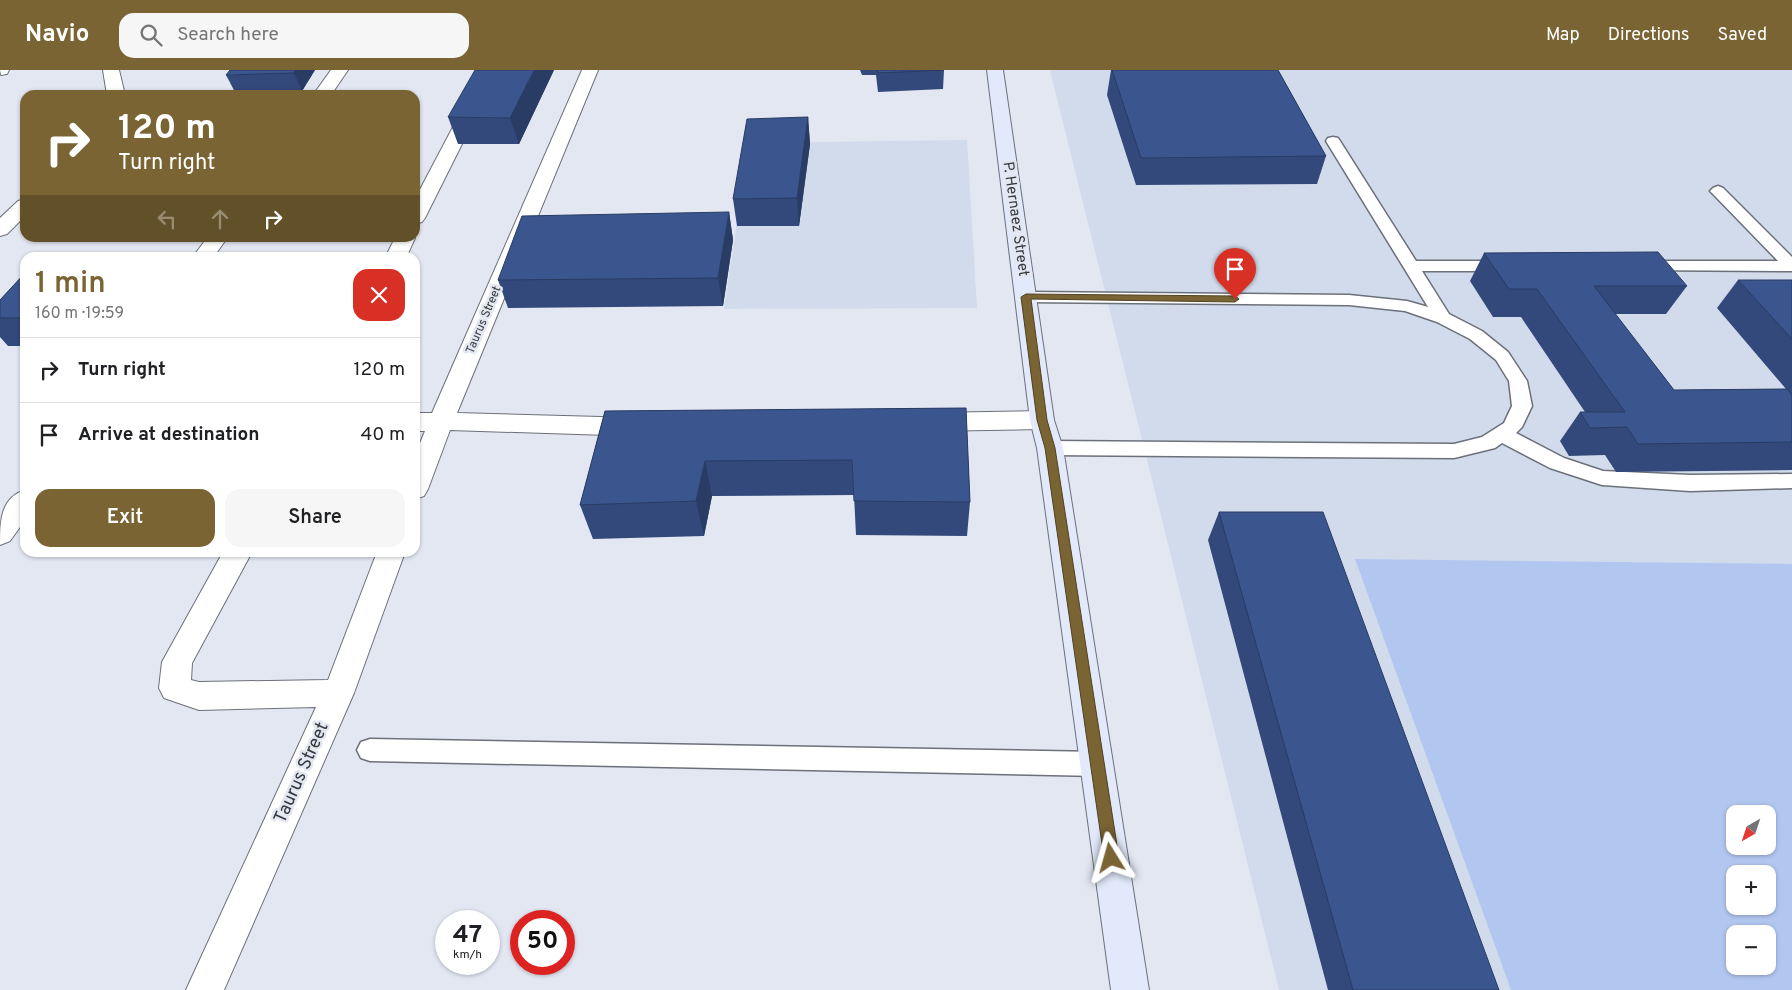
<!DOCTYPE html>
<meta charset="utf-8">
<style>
body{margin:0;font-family:Overpass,sans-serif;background:#f6f6f6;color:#202124;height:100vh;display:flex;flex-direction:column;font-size:19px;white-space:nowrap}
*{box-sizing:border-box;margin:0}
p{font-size:16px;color:#757577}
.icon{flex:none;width:28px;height:28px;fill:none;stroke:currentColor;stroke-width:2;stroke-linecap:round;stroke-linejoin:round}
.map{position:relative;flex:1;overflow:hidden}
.details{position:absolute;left:20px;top:182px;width:400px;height:305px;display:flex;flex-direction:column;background:#fff;border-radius:15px;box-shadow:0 1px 4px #0004}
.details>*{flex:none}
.hud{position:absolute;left:20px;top:20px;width:400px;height:152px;border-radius:15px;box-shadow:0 1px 4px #0004;background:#7b6434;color:#fff;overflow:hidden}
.needle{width:32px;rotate:219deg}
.buttons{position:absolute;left:1726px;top:735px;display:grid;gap:10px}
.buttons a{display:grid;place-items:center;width:50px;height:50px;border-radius:10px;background:#fff;box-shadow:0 1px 4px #0004;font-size:25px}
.speed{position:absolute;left:435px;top:840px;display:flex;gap:10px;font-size:25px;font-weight:700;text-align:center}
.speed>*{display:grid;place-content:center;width:65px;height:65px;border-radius:50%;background:#fff;box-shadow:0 1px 4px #0004;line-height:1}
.speed small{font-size:12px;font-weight:400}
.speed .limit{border:8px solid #d22;background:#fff;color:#111}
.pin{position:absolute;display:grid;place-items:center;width:42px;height:42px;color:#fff;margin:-51px -21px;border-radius:50% 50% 50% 0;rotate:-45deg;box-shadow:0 0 5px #0007}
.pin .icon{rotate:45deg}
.me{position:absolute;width:55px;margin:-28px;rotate:352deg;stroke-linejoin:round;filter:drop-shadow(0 0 4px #0008)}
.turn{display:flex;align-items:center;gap:18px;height:105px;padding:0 15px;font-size:22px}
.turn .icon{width:65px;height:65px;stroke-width:2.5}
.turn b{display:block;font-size:35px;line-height:42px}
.lanes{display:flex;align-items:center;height:48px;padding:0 15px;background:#0003;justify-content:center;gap:25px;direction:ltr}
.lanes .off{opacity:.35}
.round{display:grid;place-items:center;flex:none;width:52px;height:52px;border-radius:15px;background:#f6f6f6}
.summary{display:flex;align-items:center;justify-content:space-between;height:85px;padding:0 15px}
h1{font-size:30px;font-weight:600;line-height:38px;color:#7b6434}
.action{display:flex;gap:10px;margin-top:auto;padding:10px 15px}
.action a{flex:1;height:58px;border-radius:15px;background:#7b6434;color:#fff;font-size:20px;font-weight:600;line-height:58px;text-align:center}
.action a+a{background:#f6f6f6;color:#202124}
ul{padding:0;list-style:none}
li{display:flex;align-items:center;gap:15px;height:65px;padding:0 15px;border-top:1px solid #e0e0e0}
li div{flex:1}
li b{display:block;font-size:19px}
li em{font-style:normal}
header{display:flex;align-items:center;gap:30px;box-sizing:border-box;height:70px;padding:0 25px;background:#7b6434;color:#fff}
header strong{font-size:24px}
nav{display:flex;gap:28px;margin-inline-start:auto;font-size:18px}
.search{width:350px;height:45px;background:#f6f6f6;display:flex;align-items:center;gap:12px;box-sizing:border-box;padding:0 18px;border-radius:15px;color:#757577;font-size:19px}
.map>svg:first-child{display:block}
.built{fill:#d2dbec;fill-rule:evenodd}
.green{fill:#b2c7f0;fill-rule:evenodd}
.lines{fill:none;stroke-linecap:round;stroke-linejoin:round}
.service-casing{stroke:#6c707a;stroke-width:3}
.minor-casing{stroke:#6c707a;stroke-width:2}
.tertiary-casing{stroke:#6c707a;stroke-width:2}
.secondary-casing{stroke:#6c707a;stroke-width:2}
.service{fill:#fff;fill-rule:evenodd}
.minor{fill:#fff;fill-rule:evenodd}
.tertiary{fill:#fff;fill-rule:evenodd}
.secondary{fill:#e1e9fa;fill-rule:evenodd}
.wall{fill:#33497b}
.shaded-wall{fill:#293c64}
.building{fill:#3b558f;stroke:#293c64}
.route{fill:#7b6434;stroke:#504122}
.labels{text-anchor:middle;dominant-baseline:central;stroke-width:5;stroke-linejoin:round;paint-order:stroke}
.far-street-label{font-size:12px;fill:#37393d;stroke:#e2e7f2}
.street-label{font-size:15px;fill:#37393d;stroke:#e2e7f2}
.near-street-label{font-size:18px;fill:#37393d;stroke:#e2e7f2}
</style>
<header>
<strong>Navio</strong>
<div class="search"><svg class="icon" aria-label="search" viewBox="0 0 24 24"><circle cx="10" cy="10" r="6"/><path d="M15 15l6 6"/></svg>Search here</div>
<nav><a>Map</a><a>Directions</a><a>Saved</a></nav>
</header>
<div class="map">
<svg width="1792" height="920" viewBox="0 0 1792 920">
<rect width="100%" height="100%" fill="#e2e7f2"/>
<g class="built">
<path d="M1050,0H1792V920H1279ZM1735,744H1768V776H1735ZM1735,804H1768V836H1735ZM1735,864H1768V896H1735Z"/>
<polygon points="967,70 977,238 724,239 749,73"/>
</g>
<path class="green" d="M1355,489L1792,494V920H1511ZM1735,744H1768V776H1735ZM1735,804H1768V836H1735ZM1735,864H1768V896H1735Z"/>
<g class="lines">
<g class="service-casing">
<g id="service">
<polygon points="1333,67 1338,68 1340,71 1416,191 1506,191 1512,192 1514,196 1512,200 1506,201 1422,201 1449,244 1482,261 1508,282 1527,311 1532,336 1522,357 1516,363 1564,388 1603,401 1690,405 1792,404 1792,418 1690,421 1602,415 1550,398 1502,373 1495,378 1454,388 1050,385 1043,383 1040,378 1043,373 1050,371 1454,374 1482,367 1504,353 1512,336 1509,311 1496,290 1470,269 1437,252 1405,241 1349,235 1026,232 1020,231 1017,227 1020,223 1026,222 1349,225 1407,231 1428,237 1326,71 1328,68"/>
<polygon points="1718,116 1723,118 1792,187 1792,201 1636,200 1634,196 1636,192 1642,191 1778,191 1713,124 1710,121 1713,118"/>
<polygon points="370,669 1098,682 1107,686 1111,694 1107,702 1098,706 370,691 361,688 357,680 361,672"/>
</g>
</g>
<g class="minor-casing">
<g id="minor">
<polygon points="0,0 9,0 7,4 1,5"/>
<polygon points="103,0 119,0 125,25 107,25"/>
<polygon points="483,0 499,0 425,148 422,152 415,154 415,129"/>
<polygon points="582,0 598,0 457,343 638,348 647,351 651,357 647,363 638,366 450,360 428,419 424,426 415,429 415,385 425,361 415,361 415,343 432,343"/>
<polygon points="25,129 25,146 7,164 0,166 0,148 18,131"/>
<polygon points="395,168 415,168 406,188 385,188"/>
<polygon points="1042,341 1051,344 1054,350 1051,356 1042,359 928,361 919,358 915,352 919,346 928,343"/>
<polygon points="223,482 252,482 192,593 191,610 199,612 328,610 377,482 405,482 354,623 224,920 186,920 316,637 199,640 164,628 159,618 162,592"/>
</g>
</g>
<g class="tertiary-casing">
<g id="tertiary">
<polygon points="331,0 348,0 331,25 313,25"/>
<polygon points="207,168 227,168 213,188 192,188"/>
<path d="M25,420V450L10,471L0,475C0,452 0,428 25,420Z"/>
</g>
</g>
<g class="secondary-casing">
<polygon id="secondary" points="987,0 1003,0 1054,350 1063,378 1149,920 1111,920 1037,378 1030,350"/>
</g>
<use href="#service" class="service"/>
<use href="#minor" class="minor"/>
<use href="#tertiary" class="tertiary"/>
<use href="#secondary" class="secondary"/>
</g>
<g class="wall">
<polygon points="315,0 302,21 236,24 226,5"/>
<polygon points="554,0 519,74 458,74 448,47"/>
<polygon points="860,0 944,0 943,19 878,22 876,5 862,5"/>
<polygon points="1111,0 1278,0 1326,86 1317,114 1136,115 1107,25"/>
<polygon points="808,47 810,74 799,156 737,156 733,129"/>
<polygon points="729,142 733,170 723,236 508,238 498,210"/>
<polygon points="1484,183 1687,216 1666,244 1615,244 1674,320 1786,319 1717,238 1738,210 1792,210 1792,400 1616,402 1605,385 1569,386 1560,371 1580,342 1585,342 1521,247 1493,247 1470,211"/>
<polygon points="25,203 25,276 8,276 0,267 0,230"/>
<polygon points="966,338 970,432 967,466 856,465 854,425 712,426 704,466 593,469 580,435 605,341"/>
<polygon points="1219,442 1499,920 1328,920 1208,470"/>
</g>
<g class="shaded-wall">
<polygon points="295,0 315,0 302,21 294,3"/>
<polygon points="534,0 554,0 519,74 510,48"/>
<polygon points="808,47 810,74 799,156 797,128"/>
<polygon points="729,142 733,170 723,236 718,208"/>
<polygon points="705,391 712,426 704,466 696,431"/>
</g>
<g class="building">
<polygon points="230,0 295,0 294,3 226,5"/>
<polygon points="475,0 534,0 510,48 448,47"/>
<polygon points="877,0 944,0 878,3"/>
<polygon points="1112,0 1278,0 1326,86 1141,88"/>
<polygon points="808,47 797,128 733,129 747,49"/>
<polygon points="729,142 718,208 498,210 522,146"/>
<polygon points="1658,182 1687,216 1594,216 1674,320 1787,319 1792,325 1792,372 1638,374 1627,357 1590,358 1580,342 1625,342 1537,219 1509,219 1484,183"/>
<polygon points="42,184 134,185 131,188 39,188"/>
<polygon points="25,203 25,248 0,248 0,230"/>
<polygon points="1738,210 1792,210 1792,269"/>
<polygon points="966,338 970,432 854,431 852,390 705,391 696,431 580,435 605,341"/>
<polygon points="1219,442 1323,442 1499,920 1353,920"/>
</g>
<polygon class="route" points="1026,224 1235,226 1239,229 1235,232 1031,229 1047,350 1055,378 1119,788 1117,793 1111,795 1106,793 1104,788 1045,378 1037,350 1021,227"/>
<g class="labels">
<g class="far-street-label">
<text transform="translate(484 250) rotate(-67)">Taurus Street</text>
</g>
<g class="street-label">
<text transform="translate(1015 149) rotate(82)">P. Hernaez Street</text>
</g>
<g class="near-street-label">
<text transform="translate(302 703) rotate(-66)">Taurus Street</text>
</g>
</g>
</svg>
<div class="buttons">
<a><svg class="needle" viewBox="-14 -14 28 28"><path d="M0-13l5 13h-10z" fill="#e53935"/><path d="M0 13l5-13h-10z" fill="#757577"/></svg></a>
<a>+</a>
<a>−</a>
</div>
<div class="speed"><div>47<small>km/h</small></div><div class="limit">50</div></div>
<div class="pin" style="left:1235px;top:229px;background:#d93025"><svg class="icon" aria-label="arrive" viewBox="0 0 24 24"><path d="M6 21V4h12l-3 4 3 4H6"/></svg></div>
<svg class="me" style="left:1111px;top:788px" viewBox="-20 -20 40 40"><path d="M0-17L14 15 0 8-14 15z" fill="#7b6434" stroke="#fff" stroke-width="4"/></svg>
<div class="hud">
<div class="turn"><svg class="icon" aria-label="right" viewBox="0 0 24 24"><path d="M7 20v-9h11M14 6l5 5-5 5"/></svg><div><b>120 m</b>Turn right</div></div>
<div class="lanes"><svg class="icon off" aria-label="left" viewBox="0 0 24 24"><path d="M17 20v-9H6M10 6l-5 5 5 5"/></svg><svg class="icon off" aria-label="ahead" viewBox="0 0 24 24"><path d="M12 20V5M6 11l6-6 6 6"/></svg><svg class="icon" aria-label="right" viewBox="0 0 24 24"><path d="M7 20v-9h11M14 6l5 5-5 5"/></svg></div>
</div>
<section class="details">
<div class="summary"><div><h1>1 min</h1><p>160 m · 19:59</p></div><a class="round" style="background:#d93025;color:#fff"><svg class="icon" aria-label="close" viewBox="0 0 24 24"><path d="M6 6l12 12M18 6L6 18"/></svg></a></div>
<ul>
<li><svg class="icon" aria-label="right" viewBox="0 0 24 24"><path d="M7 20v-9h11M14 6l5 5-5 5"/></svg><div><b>Turn right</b></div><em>120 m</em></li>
<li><svg class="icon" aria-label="arrive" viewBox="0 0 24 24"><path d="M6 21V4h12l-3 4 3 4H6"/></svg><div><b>Arrive at destination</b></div><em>40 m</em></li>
</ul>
<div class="action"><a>Exit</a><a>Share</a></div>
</section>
</div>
